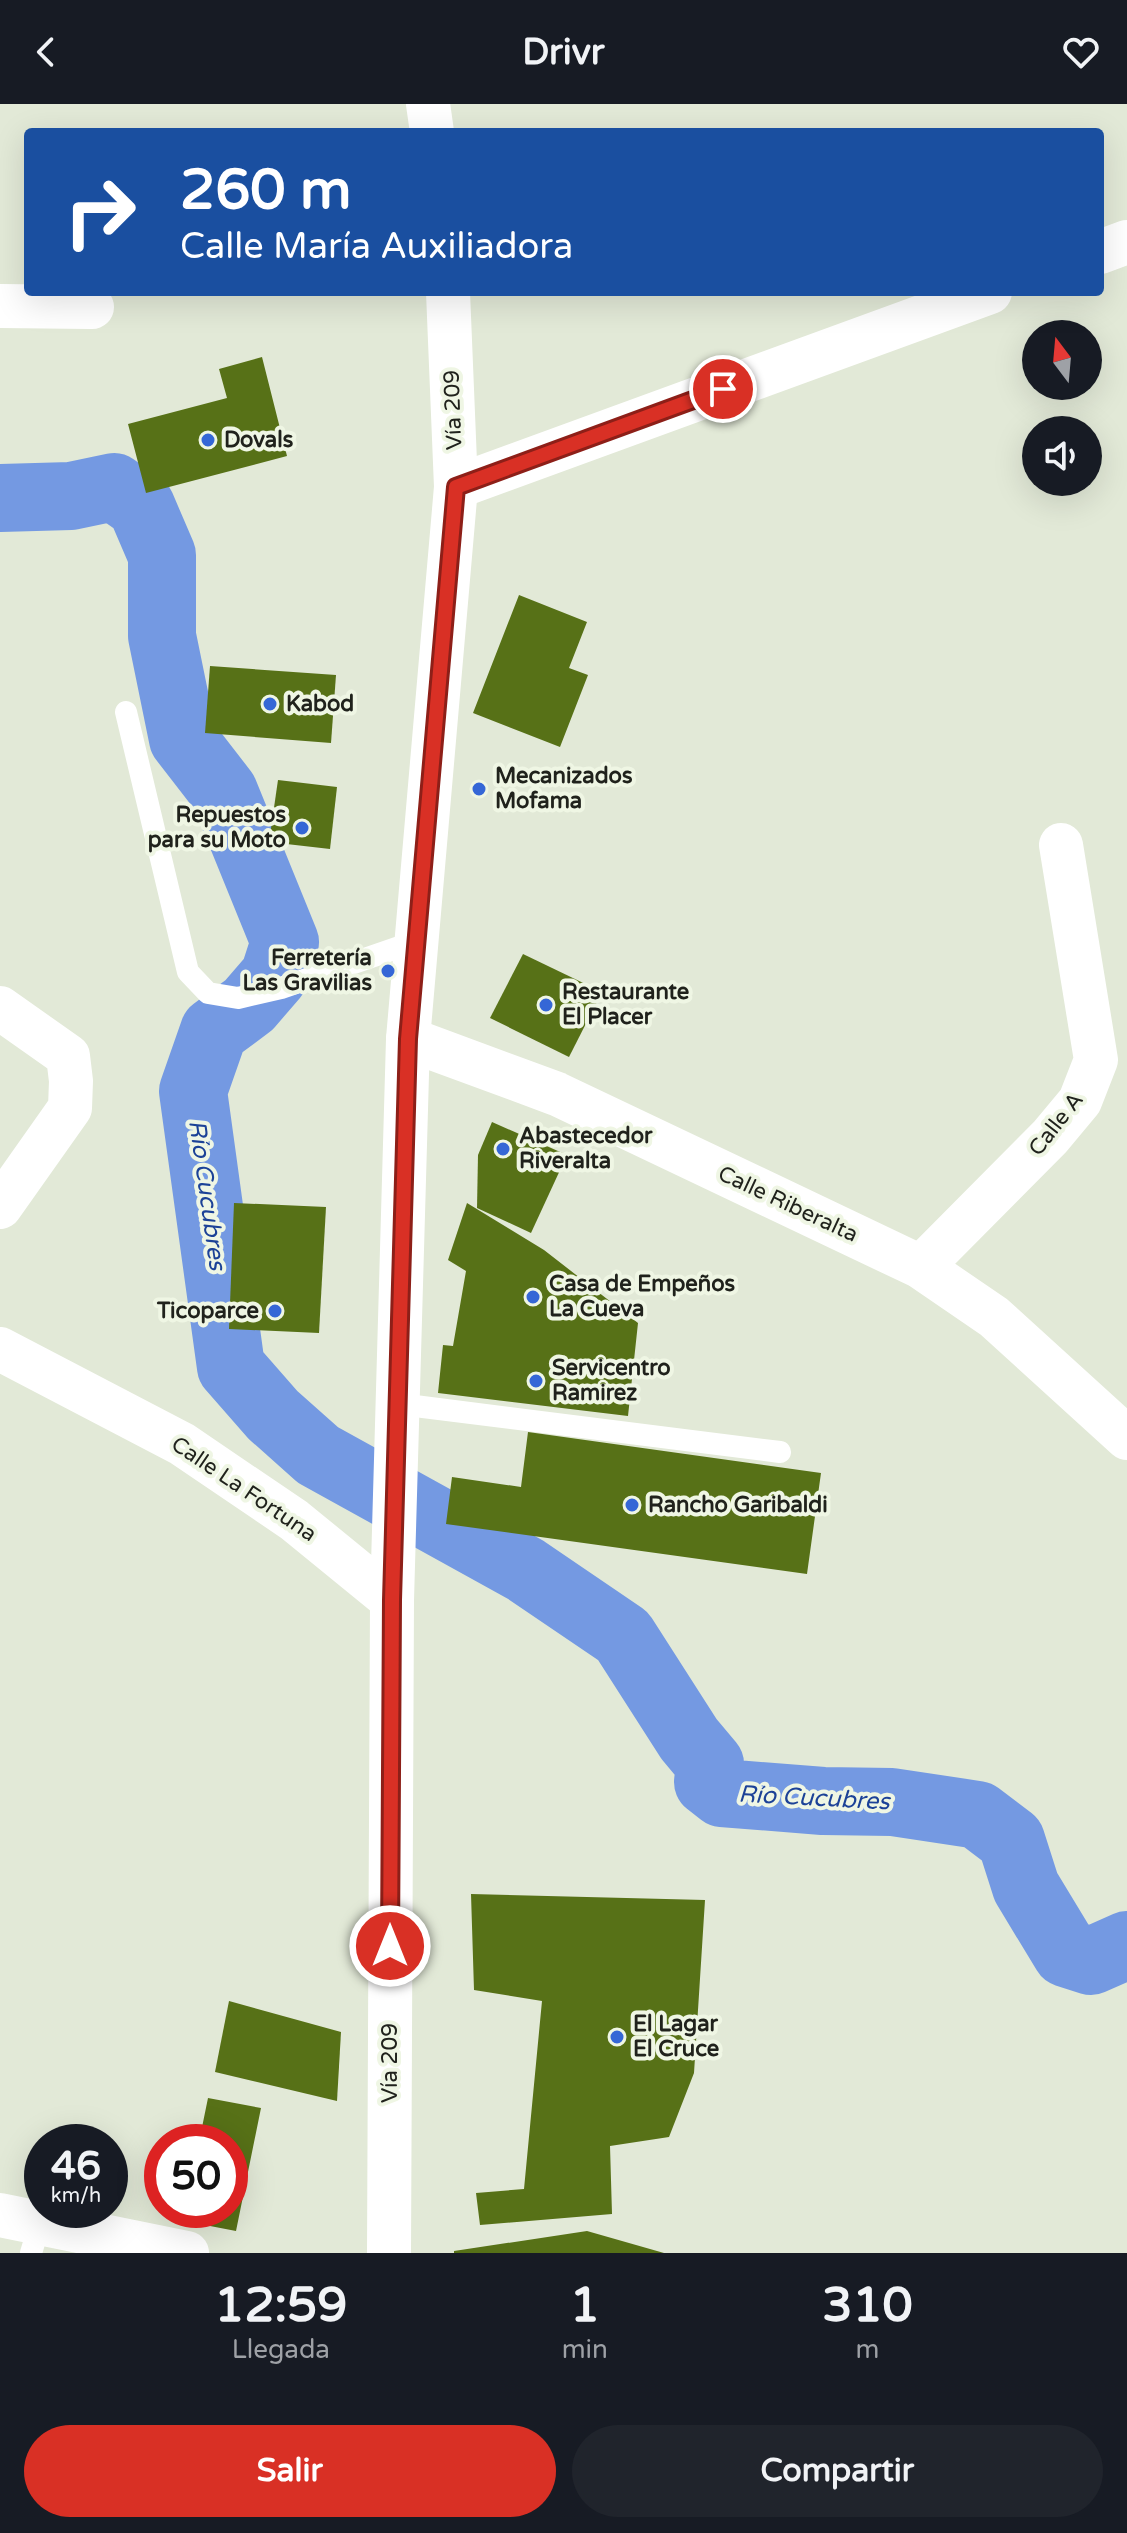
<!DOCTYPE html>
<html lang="es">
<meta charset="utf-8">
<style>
body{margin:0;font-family:"Varela Round",sans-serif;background:#20242c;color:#f1f3f6;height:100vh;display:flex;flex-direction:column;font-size:30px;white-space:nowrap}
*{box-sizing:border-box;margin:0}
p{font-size:26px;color:#9ea1a6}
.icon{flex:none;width:44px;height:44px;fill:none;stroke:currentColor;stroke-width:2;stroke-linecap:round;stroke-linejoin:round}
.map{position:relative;height:2149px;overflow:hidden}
.sheet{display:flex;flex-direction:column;background:#171b24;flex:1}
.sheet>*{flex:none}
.guide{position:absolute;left:24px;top:24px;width:1080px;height:168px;border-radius:8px;box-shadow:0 8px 32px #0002;background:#1a4fa0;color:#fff;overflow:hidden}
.needle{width:52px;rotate:344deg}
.controls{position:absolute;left:1022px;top:216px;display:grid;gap:16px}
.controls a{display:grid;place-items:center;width:80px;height:80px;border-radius:50%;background:#171b24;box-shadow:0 8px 32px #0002;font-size:40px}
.speed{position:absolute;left:24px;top:2020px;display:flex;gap:16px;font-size:40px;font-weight:700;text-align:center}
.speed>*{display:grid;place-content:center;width:104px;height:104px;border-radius:50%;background:#171b24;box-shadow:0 8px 32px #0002;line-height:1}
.speed small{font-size:20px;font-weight:400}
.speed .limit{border:12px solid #d22;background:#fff;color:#111}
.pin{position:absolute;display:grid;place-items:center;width:68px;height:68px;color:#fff;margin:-34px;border:4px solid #fff;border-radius:50%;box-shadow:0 2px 8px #0007}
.me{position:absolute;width:88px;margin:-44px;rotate:0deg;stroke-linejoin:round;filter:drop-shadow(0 0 6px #0008)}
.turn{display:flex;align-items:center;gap:28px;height:168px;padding:0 24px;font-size:36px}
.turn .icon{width:104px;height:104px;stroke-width:2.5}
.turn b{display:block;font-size:56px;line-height:68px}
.eta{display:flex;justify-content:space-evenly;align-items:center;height:136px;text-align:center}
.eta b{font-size:48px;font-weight:800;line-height:56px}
.action{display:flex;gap:16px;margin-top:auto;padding:16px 24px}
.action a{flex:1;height:92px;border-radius:48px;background:#d93025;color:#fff;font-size:32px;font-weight:800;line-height:92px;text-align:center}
.action a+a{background:#20242c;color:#f1f3f6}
header{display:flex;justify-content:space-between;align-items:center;height:104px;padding:0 24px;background:#171b24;font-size:36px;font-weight:800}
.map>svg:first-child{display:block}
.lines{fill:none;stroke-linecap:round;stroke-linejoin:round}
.river{stroke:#7499e2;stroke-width:68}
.building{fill:#577117}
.lane{stroke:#fff;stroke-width:22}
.street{stroke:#fff;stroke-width:44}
.secondary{stroke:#fff;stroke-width:44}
.route-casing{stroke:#8d1f18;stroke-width:20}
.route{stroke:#d93025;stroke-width:14}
.poi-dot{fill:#3567d6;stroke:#eff6e4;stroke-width:3}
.labels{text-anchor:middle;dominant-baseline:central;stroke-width:8;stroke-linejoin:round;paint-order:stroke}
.street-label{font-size:22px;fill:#20221c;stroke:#eff6e4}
.poi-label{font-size:22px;font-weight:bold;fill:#20221c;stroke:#eff6e4;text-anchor:start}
.water-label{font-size:24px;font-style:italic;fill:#1c4297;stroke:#eff6e4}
</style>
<header><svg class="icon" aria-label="back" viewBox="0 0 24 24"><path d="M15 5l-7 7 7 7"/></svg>Drivr<svg class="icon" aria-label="heart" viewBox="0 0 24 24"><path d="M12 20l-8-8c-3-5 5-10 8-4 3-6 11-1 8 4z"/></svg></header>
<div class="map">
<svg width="1127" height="2149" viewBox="0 0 1127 2149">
<rect width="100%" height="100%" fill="#e2e9d7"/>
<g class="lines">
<polyline class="river" points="0,394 71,392 114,383 141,402 162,451 162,532 183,635 224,688 285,838 274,872 249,901 214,927 193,987 231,1263 273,1311 318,1351 526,1466 623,1532 689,1635 710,1660 708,1678 722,1689 823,1697 892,1698 978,1711 1011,1736 1026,1783 1066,1849 1091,1857 1127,1841"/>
</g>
<g class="building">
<polygon points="262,253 287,352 146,389 128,320 227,294 219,265"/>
<polygon points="519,491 587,518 569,564 588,571 560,643 473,609"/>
<polygon points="210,562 336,571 331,639 205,629"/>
<polygon points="278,676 337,683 330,745 269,738"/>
<polygon points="523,850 602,888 569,953 490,914"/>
<polygon points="492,1018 567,1051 531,1129 477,1104 478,1051"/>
<polygon points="234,1099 326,1103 319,1229 229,1225"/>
<polygon points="467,1099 544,1146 638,1219 628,1312 438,1289 443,1241 453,1242 466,1167 448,1156"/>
<polygon points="528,1328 821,1369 807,1470 446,1420 452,1373 521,1383"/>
<polygon points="471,1790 705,1796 694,1969 669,2033 610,2042 612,2110 480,2121 476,2089 524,2085 542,1897 474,1886"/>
<polygon points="229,1897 341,1928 337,1997 215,1968"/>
<polygon points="208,1994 261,2004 236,2127 184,2117 186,2106 230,2106 230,2038 199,2038"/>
<polygon points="587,2127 664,2149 454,2149 454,2147"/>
</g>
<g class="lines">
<g class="lane">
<polyline points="126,608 188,868 208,889 238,894 281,884 417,837"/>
<polyline points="399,1300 780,1348"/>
<polyline points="31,2149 40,2119"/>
</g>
<g class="street">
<polyline points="1100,148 1127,138"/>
<polyline points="0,202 92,203"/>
<polyline points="456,383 990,188"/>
<polyline points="0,904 68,952 71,977 70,1004 0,1103"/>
<polyline points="408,935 557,990 921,1163 994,1213 1127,1334"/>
<polyline points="921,1163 1050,1033 1080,997 1096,956 1061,741"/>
<polyline points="0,1245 182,1340 294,1416 392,1496"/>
<polyline points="0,2111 187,2149"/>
</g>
<g class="secondary">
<polyline points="428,0 432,28"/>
<polyline points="389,2149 392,1496 408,935 456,383 448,188"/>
</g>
</g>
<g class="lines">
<g class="route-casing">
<polyline id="route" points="390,1842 392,1496 408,935 456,383 723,285"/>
</g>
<use href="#route" class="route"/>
</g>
<g class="poi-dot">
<circle cx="208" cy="336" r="8"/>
<circle cx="270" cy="600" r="8"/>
<circle cx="479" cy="685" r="8"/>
<circle cx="302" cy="724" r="8"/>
<circle cx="388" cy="867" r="8"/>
<circle cx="546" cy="901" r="8"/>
<circle cx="503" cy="1045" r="8"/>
<circle cx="533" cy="1193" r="8"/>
<circle cx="275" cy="1207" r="8"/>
<circle cx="536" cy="1277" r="8"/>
<circle cx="632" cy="1401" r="8"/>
<circle cx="617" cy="1933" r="8"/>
</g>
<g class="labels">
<g class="street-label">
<text transform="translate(453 306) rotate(-92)">Vía 209</text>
<text transform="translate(1056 1020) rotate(-52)">Calle A</text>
<text transform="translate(788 1100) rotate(25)">Calle Riberalta</text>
<text transform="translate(244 1385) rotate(34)">Calle La Fortuna</text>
<text transform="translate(390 1959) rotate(-90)">Vía 209</text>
</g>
<g class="poi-label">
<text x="224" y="336">Dovals</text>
<text x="286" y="600">Kabod</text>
<text x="495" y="672">Mecanizados<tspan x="495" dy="25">Mofama</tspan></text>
<text x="286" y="711" text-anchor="end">Repuestos<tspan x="286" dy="25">para su Moto</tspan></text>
<text x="372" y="854" text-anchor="end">Ferretería<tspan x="372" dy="25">Las Gravilias</tspan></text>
<text x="562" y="888">Restaurante<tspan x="562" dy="25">El Placer</tspan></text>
<text x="519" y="1032">Abastecedor<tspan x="519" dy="25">Riveralta</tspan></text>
<text x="549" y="1180">Casa de Empeños<tspan x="549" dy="25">La Cueva</tspan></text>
<text x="259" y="1207" text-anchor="end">Ticoparce</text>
<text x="552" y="1264">Servicentro<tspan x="552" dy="25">Ramirez</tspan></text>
<text x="648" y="1401">Rancho Garibaldi</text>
<text x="633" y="1920">El Lagar<tspan x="633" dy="25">El Cruce</tspan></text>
</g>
<g class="water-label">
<text transform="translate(207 1091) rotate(82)">Río Cucubres</text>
<text transform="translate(814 1694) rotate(3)">Río Cucubres</text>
</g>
</g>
</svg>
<div class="controls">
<a><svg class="needle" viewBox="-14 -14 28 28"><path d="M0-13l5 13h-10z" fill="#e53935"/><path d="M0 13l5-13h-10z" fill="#9ea1a6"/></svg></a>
<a><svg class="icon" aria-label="sound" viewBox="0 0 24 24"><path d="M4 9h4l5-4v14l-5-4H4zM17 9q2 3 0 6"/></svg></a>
</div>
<div class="speed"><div>46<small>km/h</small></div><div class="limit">50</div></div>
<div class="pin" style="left:723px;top:285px;background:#d93025"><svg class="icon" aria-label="arrive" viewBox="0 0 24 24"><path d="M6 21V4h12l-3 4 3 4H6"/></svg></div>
<svg class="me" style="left:390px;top:1842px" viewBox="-20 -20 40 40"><circle r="17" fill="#d93025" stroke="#fff" stroke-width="3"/><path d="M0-11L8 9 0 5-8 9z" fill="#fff"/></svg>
<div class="guide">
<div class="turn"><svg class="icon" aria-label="right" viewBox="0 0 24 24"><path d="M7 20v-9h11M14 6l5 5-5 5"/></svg><div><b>260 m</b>Calle María Auxiliadora</div></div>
</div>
</div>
<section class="sheet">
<div class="eta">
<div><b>12:59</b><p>Llegada</p></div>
<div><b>1</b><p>min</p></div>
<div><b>310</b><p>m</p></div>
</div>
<div class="action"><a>Salir</a><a>Compartir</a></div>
</section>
